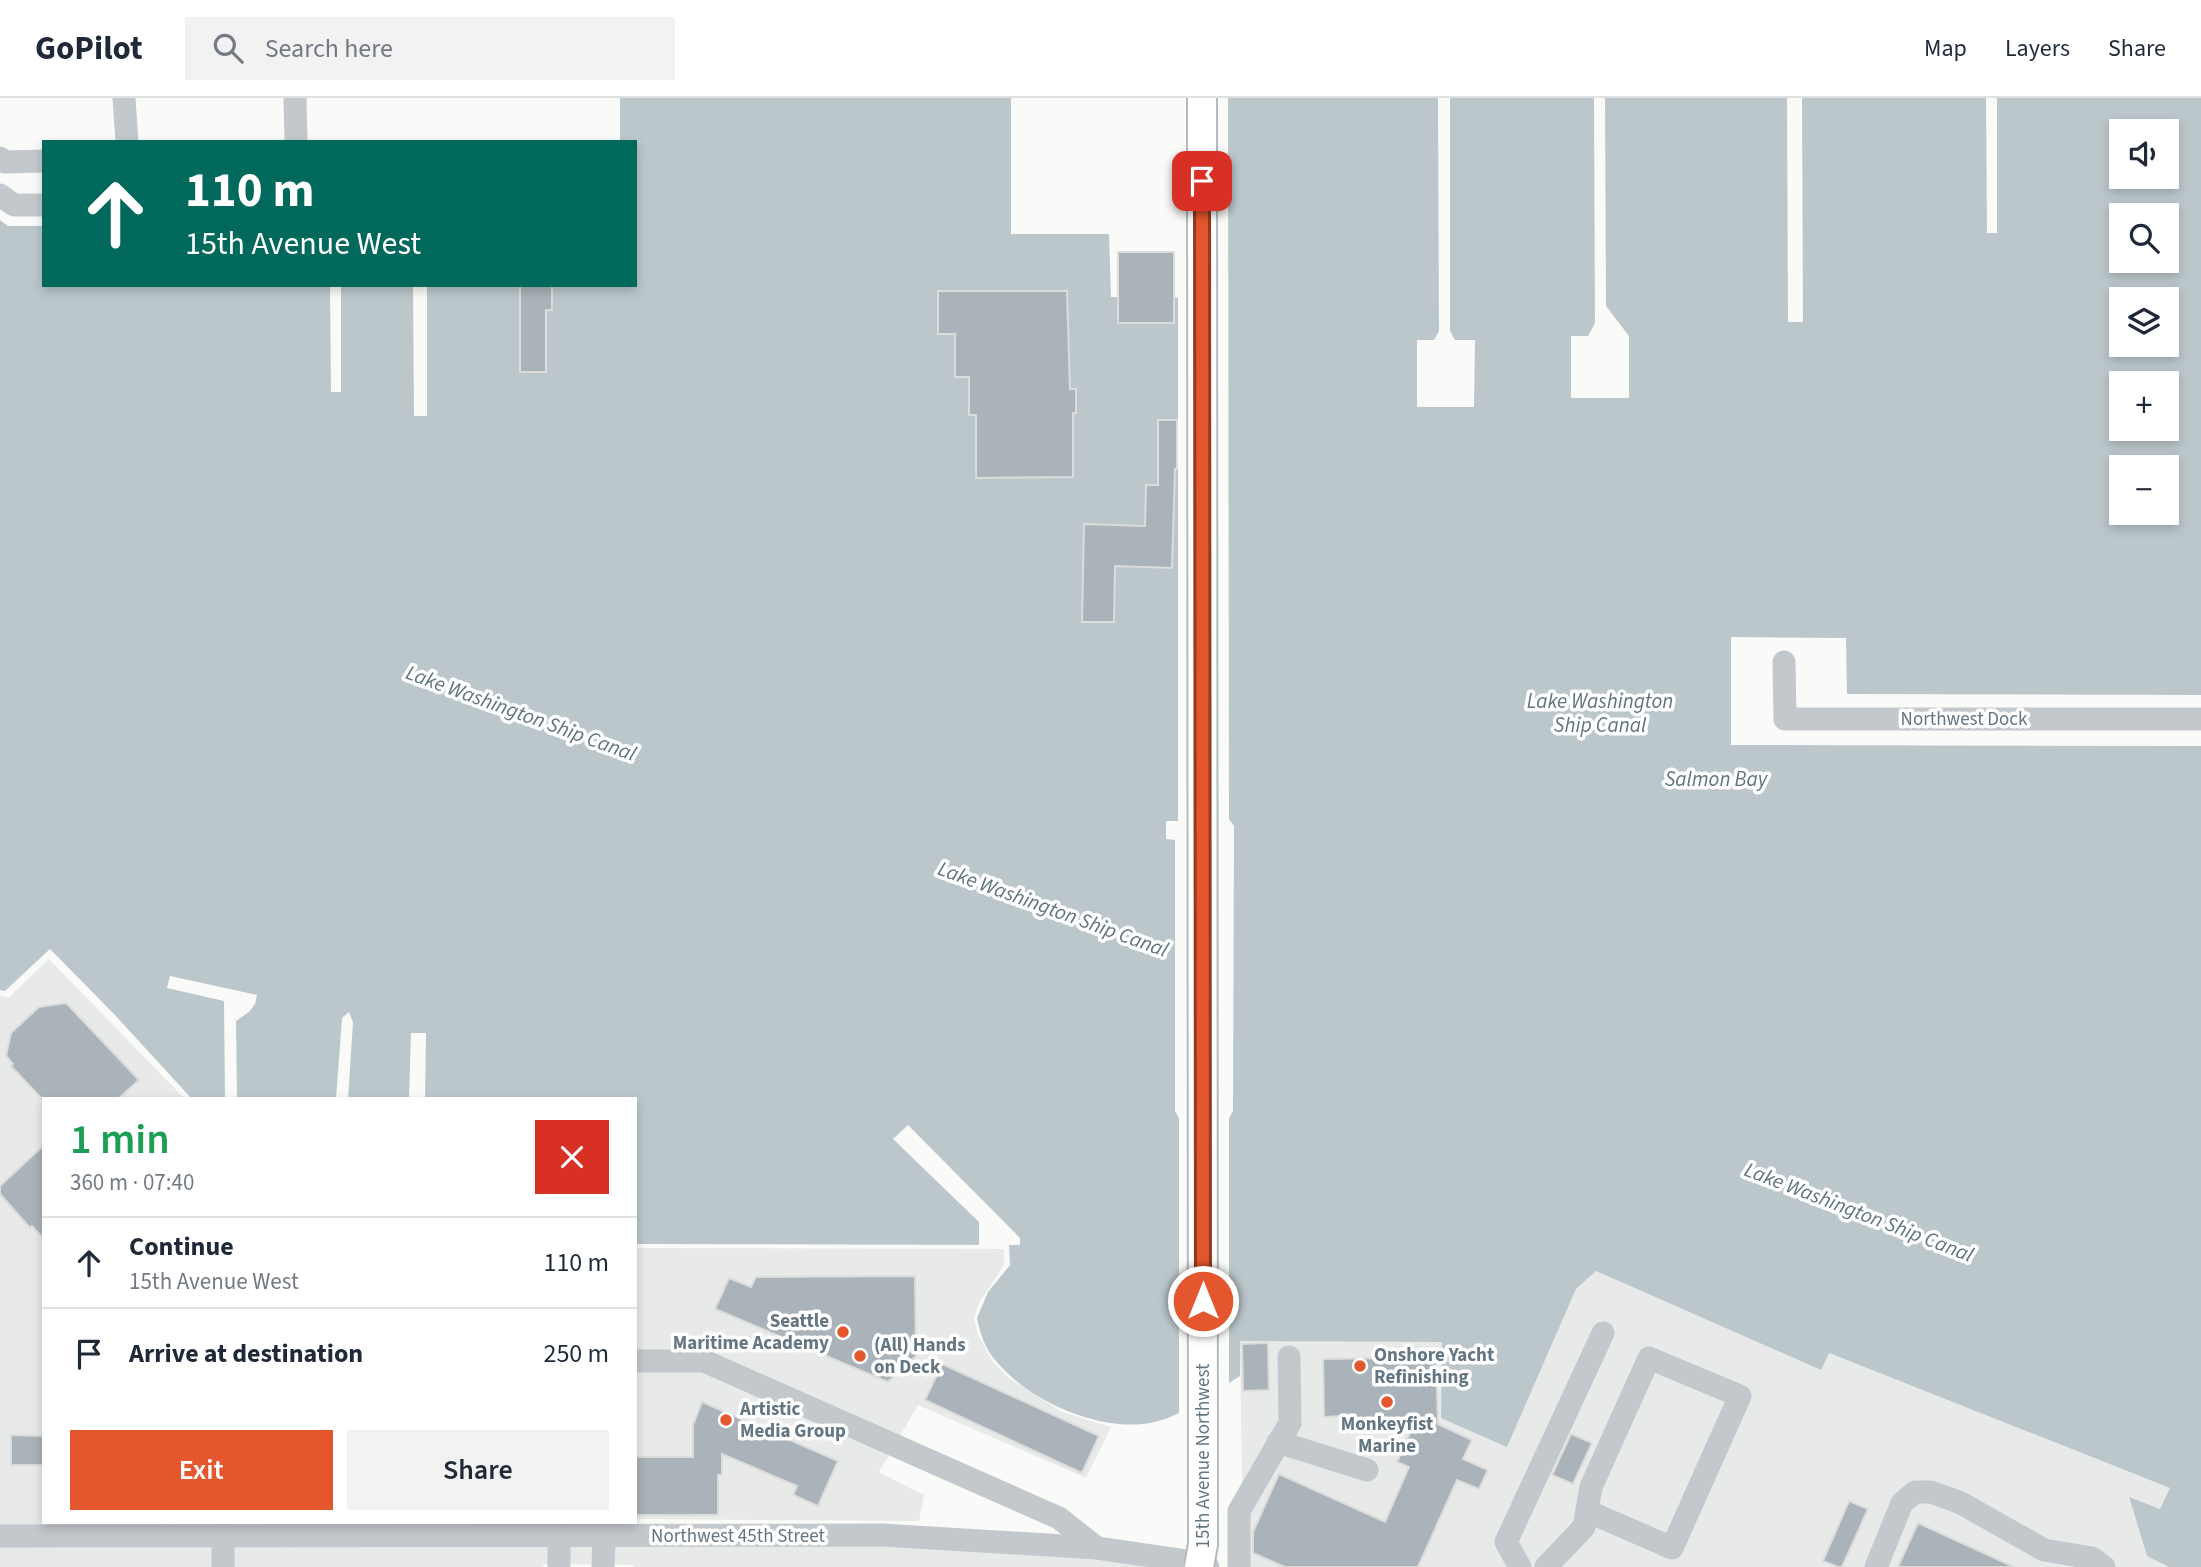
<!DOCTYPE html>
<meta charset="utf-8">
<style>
body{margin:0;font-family:"Source Sans 3",sans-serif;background:#f2f2f3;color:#1f2937;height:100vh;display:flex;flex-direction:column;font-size:26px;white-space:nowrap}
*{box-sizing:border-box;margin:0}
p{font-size:23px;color:#747a83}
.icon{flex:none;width:38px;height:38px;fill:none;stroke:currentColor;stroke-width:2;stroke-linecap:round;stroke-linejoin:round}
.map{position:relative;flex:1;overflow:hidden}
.panel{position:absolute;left:42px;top:999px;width:595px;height:427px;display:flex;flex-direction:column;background:#fff;border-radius:0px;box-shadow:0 4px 10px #0003}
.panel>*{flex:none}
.top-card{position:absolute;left:42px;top:42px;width:595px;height:147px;border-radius:0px;box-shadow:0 4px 10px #0003;background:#00695c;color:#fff;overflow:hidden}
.tools{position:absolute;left:2109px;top:21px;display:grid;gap:14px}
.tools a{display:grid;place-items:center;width:70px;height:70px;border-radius:0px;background:#fff;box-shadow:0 4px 10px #0003;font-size:35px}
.pin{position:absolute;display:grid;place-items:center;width:60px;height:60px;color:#fff;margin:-30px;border-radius:14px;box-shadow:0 4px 10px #0006}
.me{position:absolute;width:77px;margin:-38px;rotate:0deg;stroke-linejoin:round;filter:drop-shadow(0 0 5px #0008)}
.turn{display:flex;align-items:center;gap:24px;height:147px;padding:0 28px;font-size:32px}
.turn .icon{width:91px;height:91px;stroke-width:2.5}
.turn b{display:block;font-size:49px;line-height:60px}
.round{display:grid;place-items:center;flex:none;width:74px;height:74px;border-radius:0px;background:#f2f2f3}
.overview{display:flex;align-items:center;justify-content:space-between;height:119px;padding:0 28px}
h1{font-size:42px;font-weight:600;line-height:52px;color:#1e9e55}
.button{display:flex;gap:14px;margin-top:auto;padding:14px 28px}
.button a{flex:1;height:80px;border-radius:0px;background:#e4572e;color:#fff;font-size:28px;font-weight:600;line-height:80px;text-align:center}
.button a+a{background:#f2f2f3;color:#1f2937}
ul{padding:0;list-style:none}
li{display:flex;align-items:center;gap:21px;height:91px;padding:0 28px;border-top:2px solid #e0e1e3}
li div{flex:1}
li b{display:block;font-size:26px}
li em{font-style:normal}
header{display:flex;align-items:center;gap:42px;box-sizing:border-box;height:98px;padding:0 35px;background:#fff;border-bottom:2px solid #e0e1e3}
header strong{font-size:33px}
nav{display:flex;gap:38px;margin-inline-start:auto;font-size:24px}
.search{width:490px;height:63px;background:#f2f2f3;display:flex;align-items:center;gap:18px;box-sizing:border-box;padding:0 24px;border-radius:0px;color:#747a83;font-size:26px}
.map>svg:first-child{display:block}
.built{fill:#e8e9e9}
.water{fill:#bbc7cb;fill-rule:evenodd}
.pier{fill:#fafaf8}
.building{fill:#aab3b9;stroke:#dcdcda;stroke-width:2}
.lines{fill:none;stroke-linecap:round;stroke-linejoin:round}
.major-casing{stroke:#b5babe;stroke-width:32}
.minor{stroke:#c3c8cc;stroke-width:23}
.major{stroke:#fff;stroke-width:28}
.major-bridge-casing{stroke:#b5babe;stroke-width:32;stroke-linecap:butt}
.major-bridge{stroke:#fff;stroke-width:28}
.route-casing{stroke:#94391e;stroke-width:18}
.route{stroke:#e4572e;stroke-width:12}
.poi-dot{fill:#e4572e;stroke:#fff;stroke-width:2.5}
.labels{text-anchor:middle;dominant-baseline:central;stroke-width:7;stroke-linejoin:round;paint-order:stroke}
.street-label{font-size:19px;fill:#657683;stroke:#fff}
.poi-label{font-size:19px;font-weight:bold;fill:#657683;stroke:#fff;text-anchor:start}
.water-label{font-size:21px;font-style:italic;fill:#60757c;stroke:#fff}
</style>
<header>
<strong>GoPilot</strong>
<div class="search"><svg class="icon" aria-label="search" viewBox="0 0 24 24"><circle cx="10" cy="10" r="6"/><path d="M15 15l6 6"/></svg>Search here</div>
<nav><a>Map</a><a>Layers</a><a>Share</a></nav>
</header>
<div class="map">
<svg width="2201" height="1469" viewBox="0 0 2201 1469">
<rect width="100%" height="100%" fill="#fafaf8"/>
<g class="built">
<polygon points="49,861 185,1001 44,1001 44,1424 543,1424 543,1442 984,1446 1160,1469 634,1469 633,1467 544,1466 543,1469 0,1469 0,897 8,900"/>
<polygon points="635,1150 1004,1151 1004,1167 979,1205 974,1220 978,1237 993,1264 1008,1279 1062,1314 1111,1329 1086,1380 918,1307 879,1374 924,1397 919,1423 635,1421"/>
<polygon points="1596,1173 1821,1272 1828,1255 2170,1390 2160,1411 2129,1400 2147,1458 2169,1469 1243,1469 1240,1243 1442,1244 1507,1348 1576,1191"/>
</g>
<path class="water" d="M620,0H1011V136H1109L1111,199L1228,200V0H2201V1469H2169L2147,1458L2129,1399L2160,1411L2170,1390L1829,1255L1821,1272L1596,1173L1576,1191L1507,1349L1441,1320L1442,1244L1240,1243V1278C1212,1295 1182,1319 1150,1325C1099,1334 1029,1303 996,1263C985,1251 980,1235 977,1220L988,1194L1010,1167L1009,1147L635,1146V1001H192L114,916L50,851L5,893L0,892V122L8,128H44V187H635V44H620ZM2121,33H2166V79H2121ZM2121,117H2166V163H2121ZM2121,201H2166V247H2121ZM2121,285H2166V331H2121ZM2121,369H2166V415H2121Z"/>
<g class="pier">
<polygon points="1225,0 1228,0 1229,721 1234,728 1233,1013 1229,1020 1229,1288 1179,1319 1179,1020 1175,1013 1175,742 1166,741 1166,723 1178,723 1178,196 1225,196"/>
<polygon points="1438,0 1450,0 1450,233 1455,242 1475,242 1474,309 1417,309 1417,242 1434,242 1439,233"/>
<polygon points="1594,0 1605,0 1606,208 1629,238 1629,300 1571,300 1571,238 1588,238 1595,225"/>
<polygon points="1787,0 1802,0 1803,224 1788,224"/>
<polygon points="1986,0 1997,0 1997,135 1987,135"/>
<polygon points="330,187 341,187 341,294 331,294"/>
<polygon points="413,187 427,187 427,318 414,318"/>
<polygon points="1731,539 1846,540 1847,596 2201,597 2201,648 1731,647"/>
<polygon points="170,878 257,897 255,906 249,914 236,923 237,1001 225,1001 224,903 167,890"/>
<polygon points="349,914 353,924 348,1001 336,1001 342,920"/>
<polygon points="411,935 426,935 425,1001 409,1001"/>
<polygon points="908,1027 1020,1140 1020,1147 979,1147 979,1124 893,1041"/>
</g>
<g class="building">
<rect x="1118" y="154" width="56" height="71"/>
<polygon points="520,187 552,187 552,212 546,212 546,274 520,274"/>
<polygon points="938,193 1067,193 1070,291 1076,291 1076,315 1073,315 1073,379 976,380 976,317 969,317 969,279 955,279 955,236 938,236"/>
<polygon points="1158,322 1177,322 1177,371 1175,371 1172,470 1115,468 1114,524 1082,524 1084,426 1145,428 1146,387 1158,387"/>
<polygon points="66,905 139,982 118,1001 42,1001 11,968 13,966 6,958 11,935 39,909"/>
<polygon points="44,1047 44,1141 32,1128 30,1130 0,1096 0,1088"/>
<polygon points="915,1178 916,1258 888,1284 715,1211 729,1180 751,1189 756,1179"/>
<polygon points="1268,1245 1269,1292 1243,1293 1242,1246"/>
<polygon points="1436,1252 1438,1326 1472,1342 1463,1361 1488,1372 1479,1391 1457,1382 1418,1469 1285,1469 1253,1455 1253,1434 1279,1376 1385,1424 1409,1369 1397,1364 1413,1328 1341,1330 1341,1318 1324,1319 1323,1261 1391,1260 1391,1254"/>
<polygon points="942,1266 1099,1338 1082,1375 925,1302"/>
<polygon points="702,1304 838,1363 818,1408 793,1397 797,1388 722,1356 722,1377 718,1377 718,1417 635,1417 635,1359 693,1359 693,1327"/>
<polygon points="1571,1336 1592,1345 1573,1386 1552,1377"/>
<polygon points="11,1337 44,1338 44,1367 11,1367"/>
<polygon points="1849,1403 1868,1411 1842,1469 1838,1469 1823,1463"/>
<polygon points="1918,1425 2014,1469 1898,1469"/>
</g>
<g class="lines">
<g class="major-casing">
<polyline id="major" points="1202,0 1203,1446"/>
</g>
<g class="minor">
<polyline points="124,0 127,44"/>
<polyline points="295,0 296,44"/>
<polyline points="0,60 5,64 44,63"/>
<polyline points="0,97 14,107 44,107"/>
<polyline points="1784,564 1785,621 2201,621"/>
<polyline points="635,1263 704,1263 1059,1420 1097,1450"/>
<polyline points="1278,1344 1367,1372"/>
<polyline points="0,1438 882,1437 1097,1450 1192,1464 1208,1469"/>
<polyline points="223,1469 223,1438"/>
<polyline points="559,1469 559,1438"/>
<polyline points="603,1469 604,1438"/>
<polyline points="1239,1469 1239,1413 1290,1325 1289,1259"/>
<polyline points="1520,1469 1506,1444 1603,1235"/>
<polyline points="1546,1469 1584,1429 1591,1389 1649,1260 1740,1298 1672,1450 1587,1413"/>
<polyline points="1876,1469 1902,1405 1915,1394 1931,1394 1961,1405 2044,1452 2092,1460 2104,1469"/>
</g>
<use href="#major" class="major"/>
<g class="major-bridge-casing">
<polyline id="major-bridge" points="1199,1469 1203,1446"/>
</g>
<use href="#major-bridge" class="major-bridge"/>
</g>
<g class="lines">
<g class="route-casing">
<polyline id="route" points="1202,83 1203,1203"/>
</g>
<use href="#route" class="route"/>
</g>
<g class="poi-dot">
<circle cx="843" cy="1234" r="7"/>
<circle cx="860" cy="1258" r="7"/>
<circle cx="1360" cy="1268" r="7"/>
<circle cx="1387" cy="1304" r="7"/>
<circle cx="726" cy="1322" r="7"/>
</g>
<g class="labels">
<g class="street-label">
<text x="1964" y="621">Northwest Dock</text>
<text transform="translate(1203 1358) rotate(-90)">15th Avenue Northwest</text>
<text x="738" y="1438">Northwest 45th Street</text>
</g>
<g class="poi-label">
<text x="829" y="1223" text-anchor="end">Seattle<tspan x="829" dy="22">Maritime Academy</tspan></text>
<text x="874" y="1247">(All) Hands<tspan x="874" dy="22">on Deck</tspan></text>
<text x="1374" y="1257">Onshore Yacht<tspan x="1374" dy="22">Refinishing</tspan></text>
<text x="740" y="1311">Artistic<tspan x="740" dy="22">Media Group</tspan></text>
<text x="1387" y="1326" text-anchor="middle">Monkeyfist<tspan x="1387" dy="22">Marine</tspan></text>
</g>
<g class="water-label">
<text x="1600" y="603">Lake Washington<tspan x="1600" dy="24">Ship Canal</tspan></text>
<text transform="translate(521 615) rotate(20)">Lake Washington Ship Canal</text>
<text x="1716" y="681">Salmon Bay</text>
<text transform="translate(1053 811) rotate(20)">Lake Washington Ship Canal</text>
<text transform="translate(1859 1114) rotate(21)">Lake Washington Ship Canal</text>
</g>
</g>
</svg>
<div class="tools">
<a><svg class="icon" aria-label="sound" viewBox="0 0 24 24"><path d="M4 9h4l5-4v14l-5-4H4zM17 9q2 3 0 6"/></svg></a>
<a><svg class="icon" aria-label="search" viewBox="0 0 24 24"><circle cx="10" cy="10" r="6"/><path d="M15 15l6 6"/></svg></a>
<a><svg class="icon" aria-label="layers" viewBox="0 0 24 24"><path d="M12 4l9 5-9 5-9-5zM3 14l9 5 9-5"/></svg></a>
<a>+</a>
<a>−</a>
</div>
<div class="pin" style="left:1202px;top:83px;background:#d93025"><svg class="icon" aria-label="arrive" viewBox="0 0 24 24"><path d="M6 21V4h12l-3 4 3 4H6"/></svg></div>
<svg class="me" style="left:1203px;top:1203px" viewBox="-20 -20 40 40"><circle r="17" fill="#e4572e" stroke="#fff" stroke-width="3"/><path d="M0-11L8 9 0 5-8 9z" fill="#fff"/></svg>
<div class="top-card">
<div class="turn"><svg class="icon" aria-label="ahead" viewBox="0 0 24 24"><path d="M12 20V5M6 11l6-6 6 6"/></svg><div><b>110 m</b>15th Avenue West</div></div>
</div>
<section class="panel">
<div class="overview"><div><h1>1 min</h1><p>360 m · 07:40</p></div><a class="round" style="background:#d93025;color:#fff"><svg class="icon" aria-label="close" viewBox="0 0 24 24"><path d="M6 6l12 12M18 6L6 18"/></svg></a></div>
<ul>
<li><svg class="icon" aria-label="ahead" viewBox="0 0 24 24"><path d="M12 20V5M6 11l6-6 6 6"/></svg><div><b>Continue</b><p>15th Avenue West</p></div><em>110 m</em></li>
<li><svg class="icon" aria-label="arrive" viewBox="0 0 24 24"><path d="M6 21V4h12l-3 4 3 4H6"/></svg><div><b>Arrive at destination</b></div><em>250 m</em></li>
</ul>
<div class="button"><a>Exit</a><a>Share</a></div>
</section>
</div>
